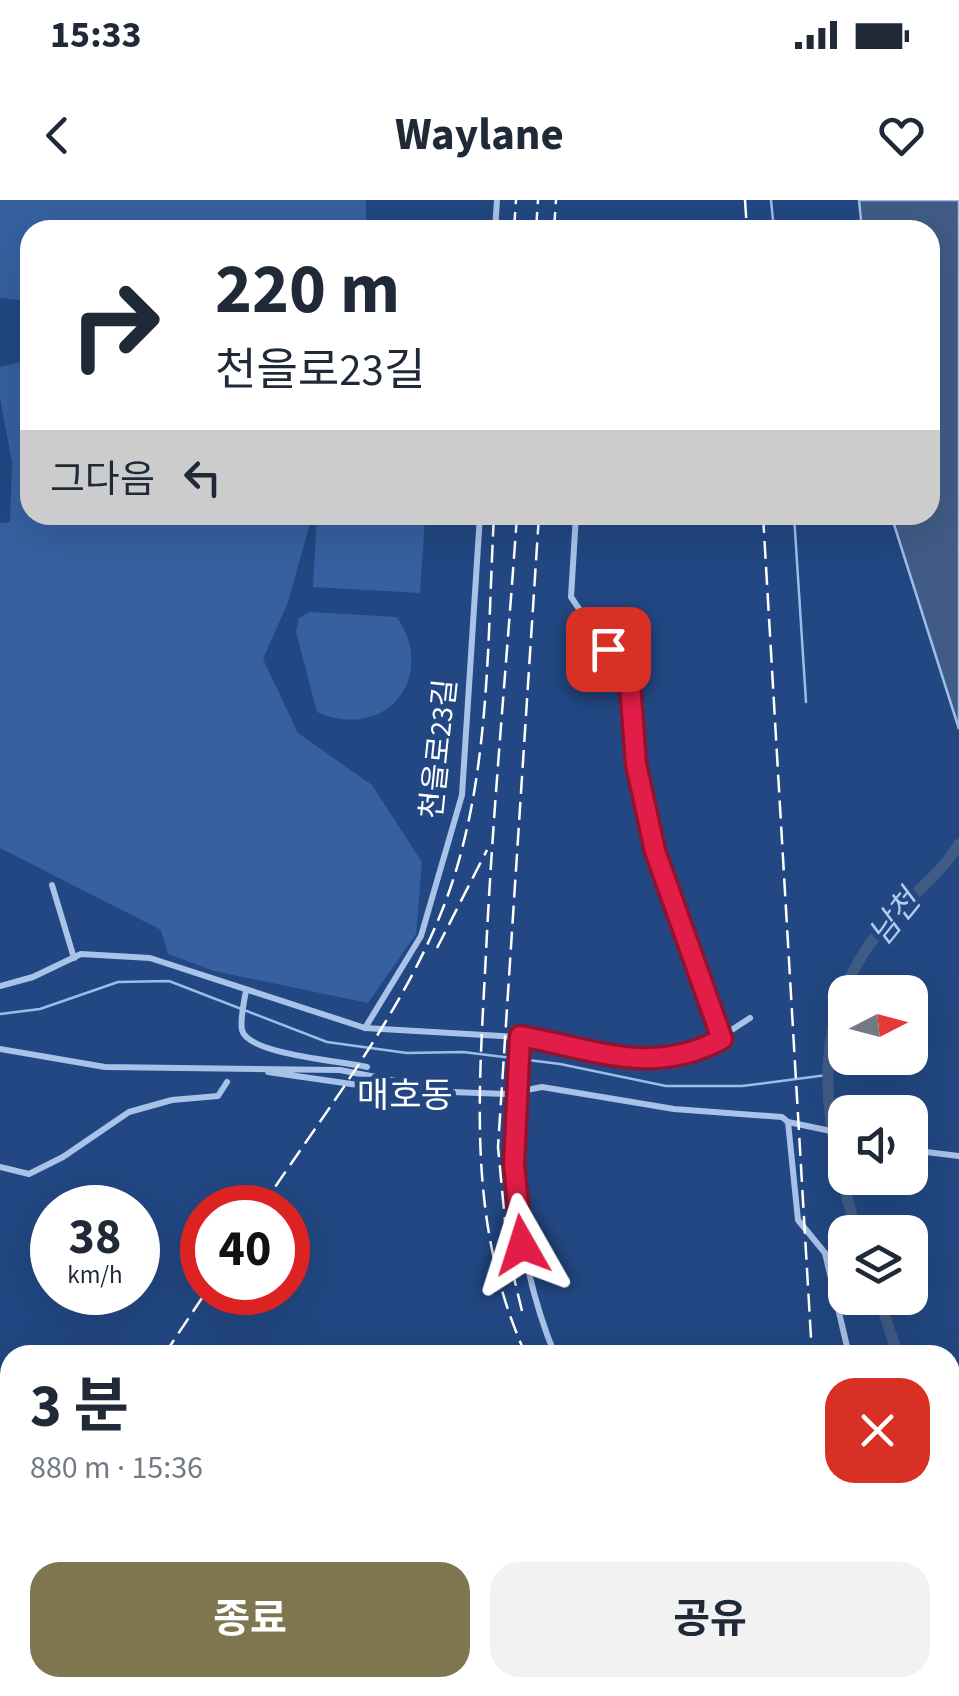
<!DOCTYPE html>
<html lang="ko">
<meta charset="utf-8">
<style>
body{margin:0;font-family:"Source Sans 3","Noto Sans KR",sans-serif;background:#f2f2f3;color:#1f2937;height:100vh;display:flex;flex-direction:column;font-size:38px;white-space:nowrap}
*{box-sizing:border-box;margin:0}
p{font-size:32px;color:#747a83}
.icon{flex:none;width:55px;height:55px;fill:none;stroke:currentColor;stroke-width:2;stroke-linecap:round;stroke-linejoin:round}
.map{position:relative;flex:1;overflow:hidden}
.side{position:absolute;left:0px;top:1145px;width:960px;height:352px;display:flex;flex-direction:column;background:#fff;border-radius:30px 30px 0 0;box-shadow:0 10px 40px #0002}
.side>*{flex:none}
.guide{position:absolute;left:20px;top:20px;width:920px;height:305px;border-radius:30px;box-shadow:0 10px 40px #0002;background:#fff;color:#1f2937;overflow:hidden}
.needle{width:65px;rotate:84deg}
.tools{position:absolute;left:828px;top:775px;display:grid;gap:20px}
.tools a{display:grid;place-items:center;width:100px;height:100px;border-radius:20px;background:#fff;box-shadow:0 10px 40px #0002;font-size:50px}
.speed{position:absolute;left:30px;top:985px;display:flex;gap:20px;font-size:50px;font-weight:700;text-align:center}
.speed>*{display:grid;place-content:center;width:130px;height:130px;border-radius:50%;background:#fff;box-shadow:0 10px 40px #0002;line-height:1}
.speed small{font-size:25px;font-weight:400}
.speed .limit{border:15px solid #d22;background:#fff;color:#111}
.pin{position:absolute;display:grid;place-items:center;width:85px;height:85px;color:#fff;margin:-42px;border-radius:20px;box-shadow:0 5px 15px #0006}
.me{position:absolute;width:110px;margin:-55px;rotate:354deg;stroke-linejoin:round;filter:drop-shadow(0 0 8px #0008)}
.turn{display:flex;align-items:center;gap:35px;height:210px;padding:0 30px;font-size:45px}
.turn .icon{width:130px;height:130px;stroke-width:2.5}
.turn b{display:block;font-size:70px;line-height:85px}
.then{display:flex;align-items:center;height:95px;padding:0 30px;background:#0003;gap:20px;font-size:38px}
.round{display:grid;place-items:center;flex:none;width:105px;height:105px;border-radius:30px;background:#f2f2f3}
.head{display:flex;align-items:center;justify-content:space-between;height:170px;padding:0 30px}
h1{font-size:60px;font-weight:700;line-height:75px}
.primary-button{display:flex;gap:20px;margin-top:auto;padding:20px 30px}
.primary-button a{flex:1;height:115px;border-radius:30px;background:#7f754e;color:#fff;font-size:40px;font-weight:700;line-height:115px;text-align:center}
.primary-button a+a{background:#f2f2f3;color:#1f2937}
.status{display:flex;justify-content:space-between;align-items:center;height:70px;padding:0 50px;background:#fff;direction:ltr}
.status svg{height:28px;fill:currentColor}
header{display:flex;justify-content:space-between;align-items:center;height:130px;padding:0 30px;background:#fff;font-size:45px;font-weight:700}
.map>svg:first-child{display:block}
.green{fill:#3660a0}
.water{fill:#405c86;stroke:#9dbde9;stroke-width:2.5}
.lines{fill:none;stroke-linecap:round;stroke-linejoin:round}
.stream{stroke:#9dbde9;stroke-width:2.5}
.river{stroke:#405c86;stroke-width:11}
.minor{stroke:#a9c2e8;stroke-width:6}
.rail{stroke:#fff;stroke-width:2.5;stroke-dasharray:18 8;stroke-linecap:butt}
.route-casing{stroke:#92132f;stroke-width:25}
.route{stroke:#e11d48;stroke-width:18}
.labels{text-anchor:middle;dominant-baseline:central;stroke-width:10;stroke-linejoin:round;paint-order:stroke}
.street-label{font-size:30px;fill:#fff;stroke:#224782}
.water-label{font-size:32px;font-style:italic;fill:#b4cdef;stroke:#224782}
.quarter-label{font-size:35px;fill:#fff;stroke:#224782}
</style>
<div class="status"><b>15:33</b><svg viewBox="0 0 49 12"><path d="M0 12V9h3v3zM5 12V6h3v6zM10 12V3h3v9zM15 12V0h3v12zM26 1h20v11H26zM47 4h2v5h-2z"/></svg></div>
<header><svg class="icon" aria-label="back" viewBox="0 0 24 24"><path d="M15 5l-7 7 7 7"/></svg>Waylane<svg class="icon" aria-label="heart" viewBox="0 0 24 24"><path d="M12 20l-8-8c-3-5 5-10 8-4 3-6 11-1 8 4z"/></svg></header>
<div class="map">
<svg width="959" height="1496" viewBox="0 0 959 1496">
<rect width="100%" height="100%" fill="#224782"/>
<g class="green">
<polygon points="0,0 366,0 366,30 30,30 30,101 0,98"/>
<polygon points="30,160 30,315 307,315 309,327 288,402 263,459 298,533 372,585 422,662 416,734 368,803 214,771 168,754 161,730 0,648 0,323 10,322 12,262 0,198 0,167"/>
<polygon points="317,315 425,319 420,393 313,387"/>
<path d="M310,412L397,417C438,478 385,542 317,512L296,432L299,418Z"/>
<polygon points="208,1488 290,1488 296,1496 214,1496"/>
</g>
<polygon class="water" points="859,0 959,0 959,529 891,315 930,315 930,30 862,30"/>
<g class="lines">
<g class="stream">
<polyline points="771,0 774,30"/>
<polyline points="794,315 806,502"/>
<polyline points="0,814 40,809 118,782 169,781 327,842 407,853 463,852 560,864 666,886 742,886 827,875"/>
</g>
<g class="river">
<path d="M857,1032C824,925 804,822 882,728C907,698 939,677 959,644"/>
<polyline points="879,1098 898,1155"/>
<polyline points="950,1281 959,1301"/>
</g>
<g class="minor">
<polyline points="495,30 497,0"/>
<polyline points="576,315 571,397 630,484 636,564 655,651 721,839"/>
<polyline points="52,685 74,758"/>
<polyline points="0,786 33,777 81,754 150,758 365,828 520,837 651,861 675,860 701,850 750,818"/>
<path d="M246,791C244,801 240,820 242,830C248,855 344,861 367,867"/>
<polyline points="365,828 421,736 462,595 480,315"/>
<path d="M520,837C520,855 516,873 515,891C510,982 520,1070 555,1155"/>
<polyline points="0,849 105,867 340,870 452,892 407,892 268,872"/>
<polyline points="452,892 506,894 542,887 674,909 782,917 788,922 845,934"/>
<polyline points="788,922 798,1020 825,1053 849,1155"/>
<polyline points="910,950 959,956"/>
<polyline points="0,967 29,974 63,957 129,912 172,900 218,896 227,882"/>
<polyline points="777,1488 783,1496"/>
<polyline points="876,1488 876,1496"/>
</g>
<g class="rail">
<polyline points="745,0 747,30"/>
<polyline points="514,30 516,0"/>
<polyline points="536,30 538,0"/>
<polyline points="554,30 556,0"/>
<path d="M517,315C507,461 493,607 486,753C479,893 466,1024 526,1155"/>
<polyline points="763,315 812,1155"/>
<polyline points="437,748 487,650"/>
<path d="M261,1008C335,896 429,781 462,649C490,542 488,425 494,315"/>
<polyline points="522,1111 508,1053 498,947 539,315"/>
<polyline points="164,1155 206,1092"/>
<polyline points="0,1410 10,1394"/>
<polyline points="755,1488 761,1496"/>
<polyline points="831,1488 831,1496"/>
</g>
</g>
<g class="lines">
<g class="route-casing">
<path id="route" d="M522,1045L514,964L520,836C594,849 651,877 722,839L655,651L636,564L630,484L608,449"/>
</g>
<use href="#route" class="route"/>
</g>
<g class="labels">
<g class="street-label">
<text transform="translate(439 549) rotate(-84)">천을로23길</text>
</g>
<g class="water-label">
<text transform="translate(895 718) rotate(-51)">남천</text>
</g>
<g class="quarter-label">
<text x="405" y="896">매호동</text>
</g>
</g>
</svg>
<div class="tools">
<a><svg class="needle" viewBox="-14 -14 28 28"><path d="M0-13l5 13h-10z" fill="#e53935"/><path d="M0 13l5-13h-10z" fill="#747a83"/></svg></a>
<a><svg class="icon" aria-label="sound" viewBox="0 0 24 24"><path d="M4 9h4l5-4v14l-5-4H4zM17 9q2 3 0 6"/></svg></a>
<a><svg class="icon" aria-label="layers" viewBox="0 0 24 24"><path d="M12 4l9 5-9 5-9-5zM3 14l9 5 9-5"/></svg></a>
</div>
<div class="speed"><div>38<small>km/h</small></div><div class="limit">40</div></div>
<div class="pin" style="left:608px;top:449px;background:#d93025"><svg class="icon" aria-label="arrive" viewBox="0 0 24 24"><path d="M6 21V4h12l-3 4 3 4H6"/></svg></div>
<svg class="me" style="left:522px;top:1045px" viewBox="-20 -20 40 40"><path d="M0-17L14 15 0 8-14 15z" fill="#e11d48" stroke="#fff" stroke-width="4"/></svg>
<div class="guide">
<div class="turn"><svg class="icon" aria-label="right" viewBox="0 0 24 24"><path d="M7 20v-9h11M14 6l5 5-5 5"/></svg><div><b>220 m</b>천을로23길</div></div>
<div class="then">그다음<svg class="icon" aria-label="left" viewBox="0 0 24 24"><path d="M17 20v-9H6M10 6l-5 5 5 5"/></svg></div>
</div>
<section class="side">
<div class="head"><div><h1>3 분</h1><p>880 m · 15:36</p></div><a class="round" style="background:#d93025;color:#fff"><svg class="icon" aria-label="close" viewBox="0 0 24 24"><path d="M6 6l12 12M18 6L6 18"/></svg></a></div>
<div class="primary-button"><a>종료</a><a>공유</a></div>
</section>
</div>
